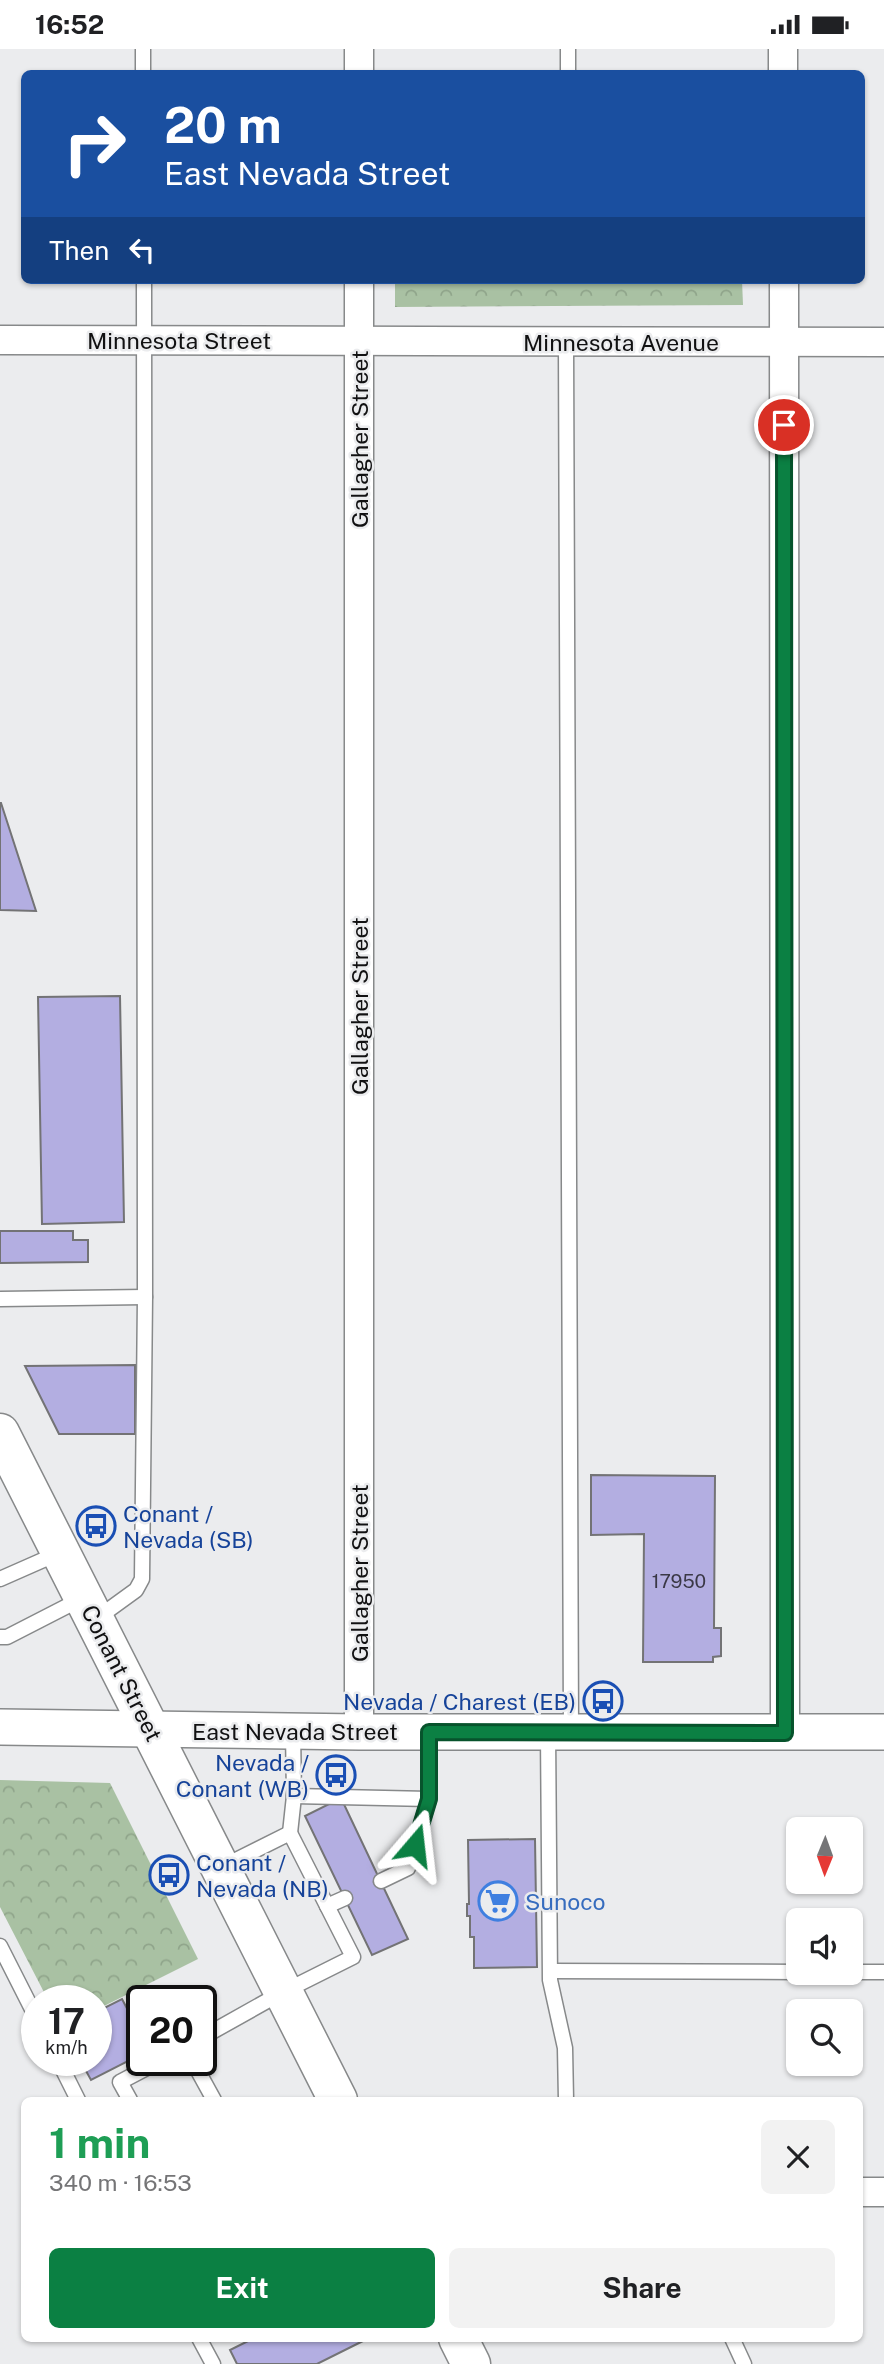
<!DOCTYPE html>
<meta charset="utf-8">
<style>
body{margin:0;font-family:"Public Sans",sans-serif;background:#f2f2f2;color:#202124;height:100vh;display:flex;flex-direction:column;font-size:26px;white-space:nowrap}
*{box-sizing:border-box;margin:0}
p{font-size:23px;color:#757577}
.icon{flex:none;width:38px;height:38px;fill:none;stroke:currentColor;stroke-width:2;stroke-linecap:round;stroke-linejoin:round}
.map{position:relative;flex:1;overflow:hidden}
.sheet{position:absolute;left:21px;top:2048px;width:842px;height:245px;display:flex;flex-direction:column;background:#fff;border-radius:10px;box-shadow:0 2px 5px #0004}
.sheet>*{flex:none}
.hud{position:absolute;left:21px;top:21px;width:844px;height:214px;border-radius:10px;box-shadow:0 2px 5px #0004;background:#1a4fa0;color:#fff;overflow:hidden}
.needle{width:46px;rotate:181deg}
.fabs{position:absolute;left:786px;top:1768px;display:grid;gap:14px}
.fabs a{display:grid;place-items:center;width:77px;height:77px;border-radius:10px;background:#fff;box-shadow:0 2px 5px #0004;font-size:35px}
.speed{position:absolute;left:21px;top:1936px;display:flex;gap:14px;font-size:35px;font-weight:700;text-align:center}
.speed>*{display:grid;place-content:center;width:91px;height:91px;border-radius:50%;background:#fff;box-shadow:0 2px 5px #0004;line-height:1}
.speed small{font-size:18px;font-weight:400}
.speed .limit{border:4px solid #111;border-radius:10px;background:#fff;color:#111}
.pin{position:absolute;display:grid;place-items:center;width:60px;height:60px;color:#fff;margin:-30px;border:4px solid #fff;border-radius:50%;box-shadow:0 2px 7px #0007}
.me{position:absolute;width:77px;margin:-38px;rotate:17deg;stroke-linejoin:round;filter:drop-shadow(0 0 5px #0008)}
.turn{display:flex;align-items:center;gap:24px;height:147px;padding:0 28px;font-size:32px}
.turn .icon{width:91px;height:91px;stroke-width:2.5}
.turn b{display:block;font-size:49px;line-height:60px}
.then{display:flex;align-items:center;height:66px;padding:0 28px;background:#0003;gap:14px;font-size:26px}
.round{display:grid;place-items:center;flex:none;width:74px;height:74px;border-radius:10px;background:#f2f2f2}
.head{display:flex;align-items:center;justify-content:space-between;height:119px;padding:0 28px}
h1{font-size:42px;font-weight:700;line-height:52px;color:#1e9e55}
.action{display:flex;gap:14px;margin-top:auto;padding:14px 28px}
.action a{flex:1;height:80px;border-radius:10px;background:#0b8043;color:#fff;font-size:28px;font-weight:700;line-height:80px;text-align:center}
.action a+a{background:#f2f2f2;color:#202124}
.status{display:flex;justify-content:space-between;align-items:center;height:49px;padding:0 35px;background:#fff;direction:ltr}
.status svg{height:19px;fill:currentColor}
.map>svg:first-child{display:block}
.park{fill:url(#park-crowns)}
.building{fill:#b3aee1;stroke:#737375;stroke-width:2}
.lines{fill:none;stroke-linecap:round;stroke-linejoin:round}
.service-casing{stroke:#87898a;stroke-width:17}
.minor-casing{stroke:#87898a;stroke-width:31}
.tertiary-casing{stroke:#87898a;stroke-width:38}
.secondary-casing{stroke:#87898a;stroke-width:41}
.service{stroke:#fff;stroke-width:14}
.minor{stroke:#fff;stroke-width:28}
.tertiary{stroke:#fff;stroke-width:35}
.secondary{stroke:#fff;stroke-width:38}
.route-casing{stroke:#07532c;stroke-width:18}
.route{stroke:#0b8043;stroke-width:12}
.labels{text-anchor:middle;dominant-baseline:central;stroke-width:5;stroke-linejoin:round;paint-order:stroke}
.number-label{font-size:19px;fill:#3a3846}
.street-label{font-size:23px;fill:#111112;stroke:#ebecee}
.transit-label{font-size:23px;fill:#164399;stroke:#ebecee;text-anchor:start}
.shop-label{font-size:23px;fill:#366cbe;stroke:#ebecee;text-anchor:start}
</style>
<div class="status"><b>16:52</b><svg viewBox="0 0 49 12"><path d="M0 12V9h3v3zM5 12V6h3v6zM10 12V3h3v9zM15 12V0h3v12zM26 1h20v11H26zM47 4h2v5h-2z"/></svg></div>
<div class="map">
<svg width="884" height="2315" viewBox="0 0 884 2315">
<defs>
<pattern id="park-crowns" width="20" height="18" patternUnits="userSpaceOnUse" patternTransform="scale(1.75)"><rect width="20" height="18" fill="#a9c1a3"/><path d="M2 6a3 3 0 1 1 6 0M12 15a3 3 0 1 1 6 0" fill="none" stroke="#90a58b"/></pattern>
</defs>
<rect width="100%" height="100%" fill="#ebecee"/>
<g class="park">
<polygon points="395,231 742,231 743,256 395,258"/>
<polygon points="0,1731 110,1734 198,1910 96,1961 96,1951 48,1951 0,1858"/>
</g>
<g class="building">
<polygon points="0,754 1,754 36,862 0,861"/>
<polygon points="120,947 124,1173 42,1175 38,948"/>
<polygon points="0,1182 73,1182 73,1191 88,1191 88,1213 0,1214"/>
<polygon points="135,1316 135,1385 59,1385 25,1317"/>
<polygon points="591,1426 715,1427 714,1579 721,1579 721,1607 713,1608 713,1613 643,1613 644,1485 591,1486"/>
<polygon points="341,1749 408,1890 372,1906 305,1767"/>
<polygon points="535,1790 537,1918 474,1919 474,1888 470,1888 470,1867 467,1867 467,1855 469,1855 468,1791"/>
<polygon points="122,1950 142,1988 142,2005 91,2031 80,2011 96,2011 96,1963"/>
<polygon points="254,2289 369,2289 317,2315 237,2315 230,2301"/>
</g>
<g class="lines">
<g class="service-casing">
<g id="service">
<polyline points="143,0 143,24"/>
<polyline points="568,0 568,24"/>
<polyline points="566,293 571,1683"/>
<polyline points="0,1250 145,1248"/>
<polyline points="0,1530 59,1504"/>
<polyline points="96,1570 136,1541 142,1530 145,1248 144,231"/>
<polyline points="0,1588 7,1588 83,1549"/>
<polyline points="293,1682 294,1747 429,1750 429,1684"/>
<polyline points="548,1683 550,1931 565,1999 566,2051"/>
<polyline points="290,1784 294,1747"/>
<polyline points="381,1832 408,1819 429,1750"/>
<polyline points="327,1857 345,1849"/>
<polyline points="0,1897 37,1970"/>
<polyline points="551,1922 798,1923"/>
<polyline points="849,1923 884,1923"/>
<polyline points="201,1989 283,1943 353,1908 290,1784 222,1818"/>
<polyline points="58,2011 78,2051"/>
<polyline points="192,2011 214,2051"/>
<polyline points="130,2051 120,2033 162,2011"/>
<polyline points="199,2289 213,2315"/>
<polyline points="732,2289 744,2315"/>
</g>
</g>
<g class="minor-casing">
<g id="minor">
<polyline points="783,0 783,24"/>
<polyline points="359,24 359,0"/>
<polyline points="784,231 785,1684"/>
<polyline points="0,291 884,293"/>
<polyline points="359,1683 359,231"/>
<polyline points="859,2143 884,2143"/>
</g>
</g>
<g class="tertiary-casing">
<polyline id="tertiary" points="0,1678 359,1683 884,1683"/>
</g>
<g class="secondary-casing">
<g id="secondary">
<polyline points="0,1384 338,2051"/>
<polyline points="458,2289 471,2315"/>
</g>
</g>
<use href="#service" class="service"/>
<use href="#minor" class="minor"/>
<use href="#tertiary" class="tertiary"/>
<use href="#secondary" class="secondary"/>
</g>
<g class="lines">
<g class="route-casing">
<polyline id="route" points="415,1796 429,1750 429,1683 785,1684 784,376"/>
</g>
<use href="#route" class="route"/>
</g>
<defs>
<g id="bus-ring" transform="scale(2.0125)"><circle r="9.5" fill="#ebecee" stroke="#1a4fb4" stroke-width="1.5"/><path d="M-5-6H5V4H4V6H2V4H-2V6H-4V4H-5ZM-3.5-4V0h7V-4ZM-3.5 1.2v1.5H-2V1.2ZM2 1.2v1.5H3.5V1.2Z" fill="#1a4fb4"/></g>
<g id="supermarket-ring" transform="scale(2.0125)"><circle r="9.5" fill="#ebecee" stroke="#3f7fe0" stroke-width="1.5"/><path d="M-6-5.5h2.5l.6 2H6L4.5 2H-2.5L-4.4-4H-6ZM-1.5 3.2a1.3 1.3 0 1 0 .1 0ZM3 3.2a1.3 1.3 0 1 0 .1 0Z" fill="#3f7fe0"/></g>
</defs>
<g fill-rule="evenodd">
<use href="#bus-ring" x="96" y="1477"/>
<use href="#bus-ring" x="603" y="1652"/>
<use href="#bus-ring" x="336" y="1726"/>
<use href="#bus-ring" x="169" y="1826"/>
<use href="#supermarket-ring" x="498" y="1852"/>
</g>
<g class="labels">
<g class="number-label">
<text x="679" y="1532">17950</text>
</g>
<g class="street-label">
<text x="179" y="291">Minnesota Street</text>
<text x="621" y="293">Minnesota Avenue</text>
<text transform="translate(359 390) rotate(-90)">Gallagher Street</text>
<text transform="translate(359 957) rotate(-90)">Gallagher Street</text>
<text transform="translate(359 1524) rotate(-90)">Gallagher Street</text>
<text transform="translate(122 1624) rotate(63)">Conant Street</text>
<text x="295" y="1682">East Nevada Street</text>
</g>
<g class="transit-label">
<text x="123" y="1464">Conant /<tspan x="123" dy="26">Nevada (SB)</tspan></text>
<text x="576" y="1652" text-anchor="end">Nevada / Charest (EB)</text>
<text x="309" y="1713" text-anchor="end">Nevada /<tspan x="309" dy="26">Conant (WB)</tspan></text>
<text x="196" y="1813">Conant /<tspan x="196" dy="26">Nevada (NB)</tspan></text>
</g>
<g class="shop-label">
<text x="525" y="1852">Sunoco</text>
</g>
</g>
</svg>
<div class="fabs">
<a><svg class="needle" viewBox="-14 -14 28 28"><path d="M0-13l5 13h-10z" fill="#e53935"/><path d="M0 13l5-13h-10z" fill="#757577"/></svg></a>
<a><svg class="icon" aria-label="sound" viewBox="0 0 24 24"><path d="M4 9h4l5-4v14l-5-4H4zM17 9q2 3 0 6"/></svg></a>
<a><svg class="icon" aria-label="search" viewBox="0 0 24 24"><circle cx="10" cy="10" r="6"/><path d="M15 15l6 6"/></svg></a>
</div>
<div class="speed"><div>17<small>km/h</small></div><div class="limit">20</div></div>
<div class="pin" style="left:784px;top:376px;background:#d93025"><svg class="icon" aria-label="arrive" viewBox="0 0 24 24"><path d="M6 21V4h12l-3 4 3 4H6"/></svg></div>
<svg class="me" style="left:415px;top:1796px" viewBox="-20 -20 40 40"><path d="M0-17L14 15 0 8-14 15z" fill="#0b8043" stroke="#fff" stroke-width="4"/></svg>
<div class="hud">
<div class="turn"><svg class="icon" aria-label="right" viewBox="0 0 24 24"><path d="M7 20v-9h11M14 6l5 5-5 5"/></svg><div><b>20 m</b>East Nevada Street</div></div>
<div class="then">Then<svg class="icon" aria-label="left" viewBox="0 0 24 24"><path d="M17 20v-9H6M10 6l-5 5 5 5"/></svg></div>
</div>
<section class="sheet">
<div class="head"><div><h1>1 min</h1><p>340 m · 16:53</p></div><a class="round"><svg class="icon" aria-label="close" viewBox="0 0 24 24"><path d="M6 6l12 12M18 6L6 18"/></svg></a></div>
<div class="action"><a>Exit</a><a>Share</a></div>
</section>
</div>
